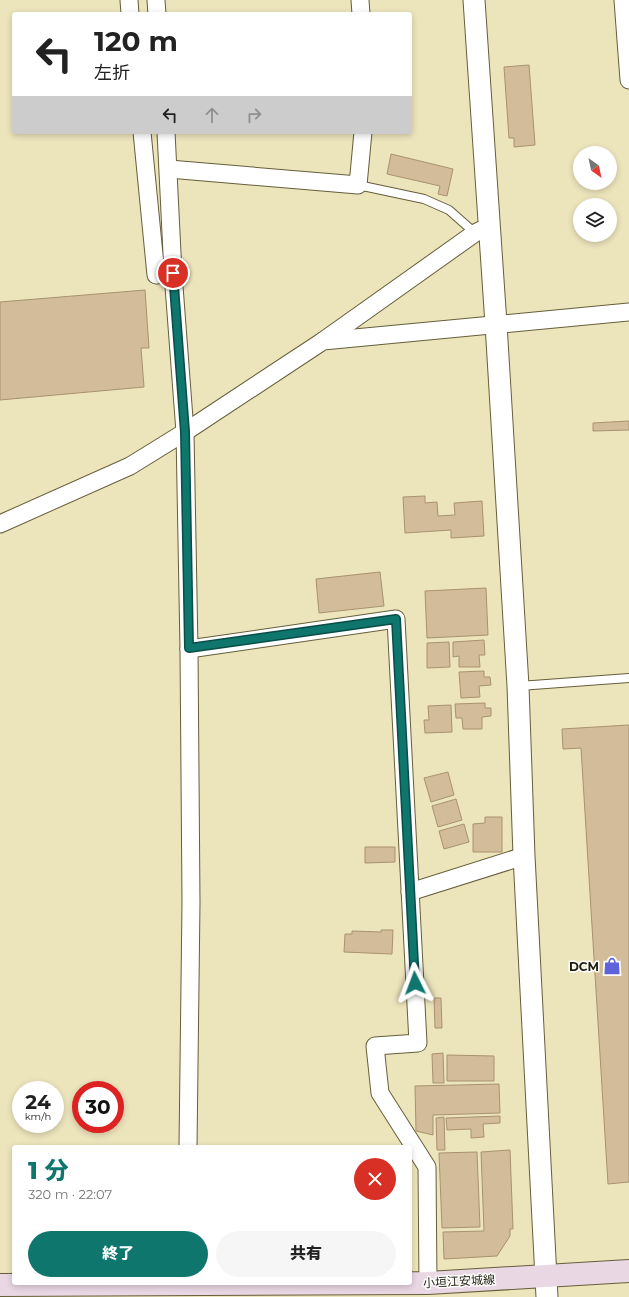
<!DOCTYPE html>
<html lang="ja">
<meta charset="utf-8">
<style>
body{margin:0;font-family:Montserrat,"Noto Sans JP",sans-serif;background:#f6f6f6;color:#222;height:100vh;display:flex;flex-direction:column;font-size:15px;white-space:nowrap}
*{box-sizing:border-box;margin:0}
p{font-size:13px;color:#767676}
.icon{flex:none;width:22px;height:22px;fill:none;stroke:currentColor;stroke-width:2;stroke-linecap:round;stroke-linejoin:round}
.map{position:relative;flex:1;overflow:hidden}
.drawer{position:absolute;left:12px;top:1145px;width:400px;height:140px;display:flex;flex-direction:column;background:#fff;border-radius:4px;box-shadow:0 2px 6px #0003}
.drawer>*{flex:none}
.top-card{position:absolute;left:12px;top:12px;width:400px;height:122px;border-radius:4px;box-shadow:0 2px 6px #0003;background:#fff;color:#222;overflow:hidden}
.needle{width:26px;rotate:147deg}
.controls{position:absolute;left:573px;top:146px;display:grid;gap:8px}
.controls a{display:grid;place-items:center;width:44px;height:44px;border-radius:50%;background:#fff;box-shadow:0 2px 6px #0003;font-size:20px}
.speed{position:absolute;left:12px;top:1081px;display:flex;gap:8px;font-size:20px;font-weight:700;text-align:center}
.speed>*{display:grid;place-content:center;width:52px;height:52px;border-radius:50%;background:#fff;box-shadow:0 2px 6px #0003;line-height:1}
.speed small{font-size:10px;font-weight:400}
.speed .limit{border:6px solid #d22;background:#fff;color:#111}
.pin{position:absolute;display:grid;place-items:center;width:34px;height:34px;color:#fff;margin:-17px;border:2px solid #fff;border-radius:50%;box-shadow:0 1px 4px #0007}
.me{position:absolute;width:44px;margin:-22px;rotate:357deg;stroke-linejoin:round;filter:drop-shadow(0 0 3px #0008)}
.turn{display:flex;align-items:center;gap:14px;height:84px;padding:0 16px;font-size:18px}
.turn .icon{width:52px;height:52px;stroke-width:2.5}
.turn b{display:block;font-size:28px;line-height:34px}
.lanes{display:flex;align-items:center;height:38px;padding:0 16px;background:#0003;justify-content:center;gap:20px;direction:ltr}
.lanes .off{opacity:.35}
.round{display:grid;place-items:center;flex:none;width:42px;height:42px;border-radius:21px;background:#f6f6f6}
.overview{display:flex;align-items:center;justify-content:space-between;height:68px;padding:0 16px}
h1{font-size:24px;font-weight:800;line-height:30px;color:#0f766e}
.button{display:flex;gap:8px;margin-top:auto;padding:8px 16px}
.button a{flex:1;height:46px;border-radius:24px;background:#0f766e;color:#fff;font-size:16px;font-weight:800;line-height:46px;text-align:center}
.button a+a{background:#f6f6f6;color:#222}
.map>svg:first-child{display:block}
.building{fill:#d3bc99;stroke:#a89270}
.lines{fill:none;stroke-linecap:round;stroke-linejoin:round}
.service-casing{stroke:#665e3a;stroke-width:10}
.minor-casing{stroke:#665e3a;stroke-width:19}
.tertiary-casing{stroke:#665e3a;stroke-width:23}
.secondary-casing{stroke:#665e3a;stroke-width:24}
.service{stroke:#fff;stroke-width:8}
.minor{stroke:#fff;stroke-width:17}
.tertiary{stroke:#fff;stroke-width:21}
.secondary{stroke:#e9d7e4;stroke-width:22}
.route-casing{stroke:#0a4d48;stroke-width:10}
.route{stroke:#0f766e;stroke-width:7}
.labels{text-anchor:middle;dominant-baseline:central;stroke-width:3;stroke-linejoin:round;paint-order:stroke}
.poi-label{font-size:12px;font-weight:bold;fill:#201d0e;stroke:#fff;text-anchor:end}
.street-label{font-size:12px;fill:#201d0e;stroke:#fff}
</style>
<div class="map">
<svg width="629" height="1297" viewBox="0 0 629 1297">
<rect width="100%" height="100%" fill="#ece4bb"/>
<g class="building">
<polygon points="529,65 535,145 514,147 514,138 509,138 504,67"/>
<polygon points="391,154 453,169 447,196 438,194 440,186 387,174"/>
<polygon points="145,290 149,348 141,348 144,387 0,400 0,302"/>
<polygon points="629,421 629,430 593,431 593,423"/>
<polygon points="425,496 425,503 437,502 438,516 455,515 454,503 482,501 484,536 451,538 451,530 405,533 403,497"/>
<polygon points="380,572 384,606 319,613 316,579"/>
<polygon points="486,588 488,635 427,638 425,591"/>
<polygon points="484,640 485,655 479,655 480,667 459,667 459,656 453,657 453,642"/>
<polygon points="449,642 450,667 427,668 427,643"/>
<polygon points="484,671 484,677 490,677 491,685 479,686 480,697 461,698 459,672"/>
<polygon points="485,703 485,708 491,708 491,716 482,717 482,729 463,729 462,718 456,718 455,704"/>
<polygon points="451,705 452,732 425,733 424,720 429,720 428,706"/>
<polygon points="629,725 629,1182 608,1184 581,748 563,749 562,729"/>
<polygon points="448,772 454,795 431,802 424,778"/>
<polygon points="456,799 462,820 438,827 432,806"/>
<polygon points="485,817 502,817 502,852 473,852 473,824 485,823"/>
<polygon points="464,824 469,842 444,849 439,831"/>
<polygon points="365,847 395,847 395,862 365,863"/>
<polygon points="381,930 393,930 392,954 344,952 345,934 352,934 352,931 381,932"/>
<polygon points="434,998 441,998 442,1028 435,1028"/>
<polygon points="443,1053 444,1083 433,1083 432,1054"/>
<polygon points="447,1055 494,1056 494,1081 447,1081"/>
<polygon points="499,1084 500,1113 433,1115 433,1135 416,1131 415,1086"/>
<polygon points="500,1116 500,1123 483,1124 484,1137 471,1138 471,1129 447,1130 446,1118"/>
<polygon points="444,1117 445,1150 437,1150 436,1118"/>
<polygon points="510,1150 513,1229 510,1229 510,1236 497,1256 444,1259 443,1232 484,1231 481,1152"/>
<polygon points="477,1152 480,1227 442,1228 439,1153"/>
</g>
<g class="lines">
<g class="service-casing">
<g id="service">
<polyline points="358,185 424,199 449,210 475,233"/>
<polyline points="519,686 629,678"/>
</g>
</g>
<g class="minor-casing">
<g id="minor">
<polyline points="129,0 130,14"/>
<polyline points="156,0 157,14"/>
<polyline points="360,0 361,14"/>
<polyline points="623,0 629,80"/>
<polyline points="142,132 156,275 173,273"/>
<polyline points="166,132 173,273 185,432 189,649 191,902 188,1147"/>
<polyline points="169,169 358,185 363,132"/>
<polyline points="323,341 475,233 489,226"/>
<polyline points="0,524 130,466 185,432 323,341 629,312"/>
<polyline points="189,649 396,619 418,1043 375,1046 380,1093 427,1167 428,1283"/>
<polyline points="410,892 524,856"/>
</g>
</g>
<g class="tertiary-casing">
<polyline id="tertiary" points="474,0 496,324 518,686 524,856 547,1297"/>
</g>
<g class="secondary-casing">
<polyline id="secondary" points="0,1285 428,1283 629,1271"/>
</g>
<use href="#service" class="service"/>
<use href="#minor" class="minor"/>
<use href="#tertiary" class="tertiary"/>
<use href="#secondary" class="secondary"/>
</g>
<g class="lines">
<g class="route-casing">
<polyline id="route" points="173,273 185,432 189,648 396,619 415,983"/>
</g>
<use href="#route" class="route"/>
</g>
<defs>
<g id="shop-bare" transform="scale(1.38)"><path d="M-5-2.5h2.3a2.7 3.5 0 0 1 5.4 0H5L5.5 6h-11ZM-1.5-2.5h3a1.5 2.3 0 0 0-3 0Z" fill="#5e63db" stroke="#fff" stroke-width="2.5" paint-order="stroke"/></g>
</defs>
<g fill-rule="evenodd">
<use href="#shop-bare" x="612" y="966"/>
</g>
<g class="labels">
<g class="poi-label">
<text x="599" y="966">DCM</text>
</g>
<g class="street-label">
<text transform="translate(459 1281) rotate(-3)">小垣江安城線</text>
</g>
</g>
</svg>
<div class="controls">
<a><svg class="needle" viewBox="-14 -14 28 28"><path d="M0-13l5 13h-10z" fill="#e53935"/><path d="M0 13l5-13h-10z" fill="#767676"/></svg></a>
<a><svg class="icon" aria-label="layers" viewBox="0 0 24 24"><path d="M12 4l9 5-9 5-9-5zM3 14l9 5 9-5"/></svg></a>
</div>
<div class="speed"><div>24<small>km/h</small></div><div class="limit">30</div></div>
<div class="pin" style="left:173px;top:273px;background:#d93025"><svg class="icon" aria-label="arrive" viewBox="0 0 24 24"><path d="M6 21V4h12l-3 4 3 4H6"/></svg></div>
<svg class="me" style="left:415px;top:983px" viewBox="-20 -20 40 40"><path d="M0-17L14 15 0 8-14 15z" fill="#0f766e" stroke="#fff" stroke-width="4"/></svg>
<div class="top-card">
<div class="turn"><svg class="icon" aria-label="left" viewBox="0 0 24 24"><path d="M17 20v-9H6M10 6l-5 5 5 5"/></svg><div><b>120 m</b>左折</div></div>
<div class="lanes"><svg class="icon" aria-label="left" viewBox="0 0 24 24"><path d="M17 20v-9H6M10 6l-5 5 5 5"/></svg><svg class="icon off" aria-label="ahead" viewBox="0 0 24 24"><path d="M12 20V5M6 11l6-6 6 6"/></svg><svg class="icon off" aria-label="right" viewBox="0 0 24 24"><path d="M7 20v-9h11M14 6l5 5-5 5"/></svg></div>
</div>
<section class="drawer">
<div class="overview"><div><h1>1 分</h1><p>320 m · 22:07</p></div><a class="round" style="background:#d93025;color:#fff"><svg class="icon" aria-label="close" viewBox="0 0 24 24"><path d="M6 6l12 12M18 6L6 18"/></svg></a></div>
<div class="button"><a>終了</a><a>共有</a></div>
</section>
</div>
